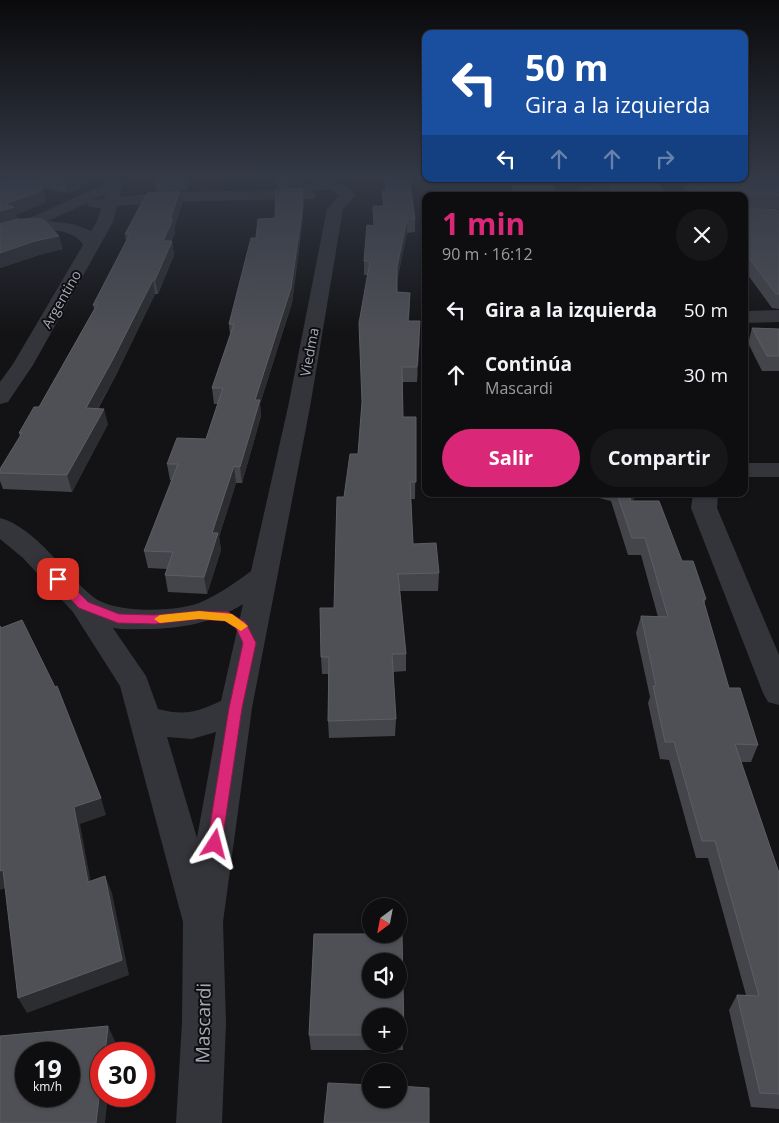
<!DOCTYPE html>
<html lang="es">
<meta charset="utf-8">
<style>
body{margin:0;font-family:"Open Sans",sans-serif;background:#171719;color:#f1f3f6;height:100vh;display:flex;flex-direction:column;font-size:19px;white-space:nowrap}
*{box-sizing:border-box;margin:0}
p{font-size:16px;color:#9b9c9f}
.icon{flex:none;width:28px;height:28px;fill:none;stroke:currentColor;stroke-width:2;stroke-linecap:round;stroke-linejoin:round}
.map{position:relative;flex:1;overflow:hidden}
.details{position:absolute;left:422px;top:192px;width:326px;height:305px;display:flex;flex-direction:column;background:#0e0e10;border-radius:10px;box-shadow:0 1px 4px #0004,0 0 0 1px #2e2e30}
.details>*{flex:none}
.hud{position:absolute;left:422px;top:30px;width:326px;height:152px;border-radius:10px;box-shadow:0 1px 4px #0004,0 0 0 1px #2e2e30;background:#1a4fa0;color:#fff;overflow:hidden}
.needle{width:32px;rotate:212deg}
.fabs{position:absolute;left:362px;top:898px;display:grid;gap:10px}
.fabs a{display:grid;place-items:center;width:45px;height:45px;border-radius:50%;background:#0e0e10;box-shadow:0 1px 4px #0004,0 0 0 1px #2e2e30;font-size:25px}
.speed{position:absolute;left:15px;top:1042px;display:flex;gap:10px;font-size:25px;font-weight:700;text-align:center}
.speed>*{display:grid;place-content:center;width:65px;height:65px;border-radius:50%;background:#0e0e10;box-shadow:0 1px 4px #0004,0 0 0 1px #2e2e30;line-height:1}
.speed small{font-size:12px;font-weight:400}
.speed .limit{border:8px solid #d22;background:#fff;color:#111}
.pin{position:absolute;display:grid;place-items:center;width:42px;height:42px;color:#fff;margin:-21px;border-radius:10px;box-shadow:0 2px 8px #0006}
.me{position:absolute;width:55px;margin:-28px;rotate:9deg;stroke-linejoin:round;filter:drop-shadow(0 0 4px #0008)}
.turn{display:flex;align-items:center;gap:18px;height:105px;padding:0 20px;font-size:22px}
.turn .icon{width:65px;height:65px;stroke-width:2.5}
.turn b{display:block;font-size:35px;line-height:42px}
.lanes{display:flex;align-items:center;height:48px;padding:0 20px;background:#0003;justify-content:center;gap:25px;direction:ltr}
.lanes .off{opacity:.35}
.round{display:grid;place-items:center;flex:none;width:52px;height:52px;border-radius:26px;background:#171719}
.overview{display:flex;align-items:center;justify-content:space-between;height:85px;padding:0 20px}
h1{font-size:30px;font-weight:700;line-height:38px;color:#db2777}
.primary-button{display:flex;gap:10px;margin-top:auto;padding:10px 20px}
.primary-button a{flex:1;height:58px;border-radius:30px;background:#db2777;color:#fff;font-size:20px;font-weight:700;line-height:58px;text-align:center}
.primary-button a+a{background:#171719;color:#f1f3f6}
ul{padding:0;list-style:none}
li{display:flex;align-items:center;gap:15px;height:65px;padding:0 20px}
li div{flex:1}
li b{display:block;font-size:19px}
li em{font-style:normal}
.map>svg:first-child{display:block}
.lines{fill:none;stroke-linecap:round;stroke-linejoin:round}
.street{fill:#34353a;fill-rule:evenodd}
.wall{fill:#44454a;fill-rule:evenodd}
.shaded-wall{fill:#2c2d30}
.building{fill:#4f5056;stroke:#5c5e65;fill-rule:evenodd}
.route{fill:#db2777;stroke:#8e194d}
.slow{fill:#f59e0b}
.labels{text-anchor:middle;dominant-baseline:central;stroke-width:4;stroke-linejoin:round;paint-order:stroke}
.far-street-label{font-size:14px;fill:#a4a9b6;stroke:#0e0e10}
.near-street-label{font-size:19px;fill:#a4a9b6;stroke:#0e0e10}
</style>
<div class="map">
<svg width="779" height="1123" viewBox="0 0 779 1123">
<rect width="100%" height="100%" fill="#131315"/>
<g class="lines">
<g class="street">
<path d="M116,179L121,180L123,183L120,197L168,192L290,190L313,183L329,181L348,186L356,195L343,209L310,407L252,708L223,922L226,1023L222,1123H176L182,1023L183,922L120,686L73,612L23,558L0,539V518C35,527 65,574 92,596C113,614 174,612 199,603C218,595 235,583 251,571L288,407L327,209L339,195C331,188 322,190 312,192L317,196L314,199H291L168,202L117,206L113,222L33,365L8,402L0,404V382L13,364L83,245C73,227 42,230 23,230C16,230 7,235 0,237V227L34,216ZM105,194L104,199L92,200ZM89,202L87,204L90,207L101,208L97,222L91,231L73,224L48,221ZM243,604L221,701C197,712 185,716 158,709L146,676L113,628C124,630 134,629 145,629C181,629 213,623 243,604ZM216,732L197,838L167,737L192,739Z"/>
<path d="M595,184C607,185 629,187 637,196H614L595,193L587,196H570L578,189Z"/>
<polygon points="779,310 779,322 745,323 745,311"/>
<rect x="745" y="463" width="34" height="14"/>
<polygon points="693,494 718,494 717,508 779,655 779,705 768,702 763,693 691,508"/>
</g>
</g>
<g class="wall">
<polygon points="17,176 93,176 79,189 68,193 42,188 46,202 16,215 17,219 63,249 39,255 0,268"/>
<polygon points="191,176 187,190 156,191 154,179"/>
<polygon points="277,176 302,176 303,184 290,188 278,188"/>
<polygon points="385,176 415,219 415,232 407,233 397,281 397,292 410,293 409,321 420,336 417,382 402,382 403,417 416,417 415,499 411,499 413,544 439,573 438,591 400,591 406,654 406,671 393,672 396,719 395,736 329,738 328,721 328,674 322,674 321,657 334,608 344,497 358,454 362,405 367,275 364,275 364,261 374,226 383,206 382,191 385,191"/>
<polygon points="779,176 779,209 747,208 779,210 779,309 772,308 745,271 745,196 690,196 683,186 684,179 745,179"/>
<polygon points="585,179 657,179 665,196 608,196 610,185 615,185 591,183"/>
<polygon points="512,185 556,196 511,196"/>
<polygon points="180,191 182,204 174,228 175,233 171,241 172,241 174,255 158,294 155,294 116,375 98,409 108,424 72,492 3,489 0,481 0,469 20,437 19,433 39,407 94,309 93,305 126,241 125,234"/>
<polygon points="303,218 292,303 260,404 261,416 242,483 236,483 219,537 221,550 207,594 168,592 165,575 167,569 148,568 144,551 172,481 170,480 167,464 206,439 218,404 214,404 212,388 230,335 229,324 256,238"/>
<polygon points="752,328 779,329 779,371 762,371 748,343"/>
<polygon points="583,494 636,494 633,501 682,561 706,599 704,604 729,688 758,745 751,762 741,762 779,873 779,1109 751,1107 729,1010 737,995 746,995 708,858 696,858 669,760 660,759 648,703 650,697 636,633 641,616 658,617 641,555 628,555 611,501"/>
<path d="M314,934H402L403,1050H311L309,1035ZM371,961H399V989H371ZM371,1016H399V1044H371Z"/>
</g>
<g class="shaded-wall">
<polygon points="77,176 93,176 79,189 68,193 65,180"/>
<polygon points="185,176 191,177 187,190 185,178"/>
<polygon points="289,176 302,176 303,184 290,188"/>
<polygon points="302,188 303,218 292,303 260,404 261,416 242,483 240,467"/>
<polygon points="43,190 46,202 16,215 17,219 0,225 0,211 6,204"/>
<polygon points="180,191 182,204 174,228 175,233 165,255 163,241"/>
<polygon points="407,219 407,233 397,281 397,267"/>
<polygon points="59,236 63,249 39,255 0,268 0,253 35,241"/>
<polygon points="172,241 174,255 158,294 155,280"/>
<polygon points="153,280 155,294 116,375 89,424 86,408"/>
<polygon points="410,293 410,307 407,336 408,321"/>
<polygon points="420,321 420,336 417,382 417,367"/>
<polygon points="104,409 108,424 72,492 67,475"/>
<polygon points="234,466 236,483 219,537 221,550 207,594 204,577 212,533"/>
<polygon points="632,494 636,494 626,517 630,501"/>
<polygon points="101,798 106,815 80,824 94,899 88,882 74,807"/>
<polygon points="3,870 12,886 0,890 0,871"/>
<polygon points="105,876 112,893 129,975 27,1013 18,998"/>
<polygon points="108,1026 115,1041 114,1054 105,1054"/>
<polygon points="101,1080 101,1096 108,1096 105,1123 96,1123"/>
</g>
<g class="building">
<polygon points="17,176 37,176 43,190 6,204 14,207 0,211 0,182"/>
<polygon points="44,176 77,176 65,180"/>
<polygon points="155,176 185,176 185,178 154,179"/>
<polygon points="385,176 409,176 415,219 407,219 397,267 397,292 410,293 408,321 420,321 417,367 402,367 403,417 416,417 416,482 410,482 413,544 436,543 439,573 398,574 406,654 392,654 396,719 328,721 329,657 321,657 320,608 334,608 337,497 344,497 350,454 358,454 362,402 359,323 370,261 364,261 367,225 374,226 373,206 384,206 382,191 386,191"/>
<polygon points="745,176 779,176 779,196 748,195 746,197 747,208 779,210 779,294 776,294 745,253 745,196 702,196 689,179 745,179"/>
<polygon points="635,179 657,179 665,196 620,196 610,185 639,185 640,182"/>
<polygon points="512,185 552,185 556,196 517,196"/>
<polygon points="302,188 303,205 291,288 255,400 260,400 240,467 234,466 212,533 218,533 204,577 165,575 173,552 144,551 178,464 167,464 177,438 206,439 223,388 212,388 234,324 229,324 251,238 256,238 258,219 275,218 276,189"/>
<polygon points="180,191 170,219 173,219 163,241 172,241 155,280 153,280 113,359 86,408 104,409 67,475 0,473 0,469 22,433 19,433 34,407 39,407 97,305 93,305 130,234 125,234 147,193"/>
<polygon points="17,219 43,219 59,236 35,241 0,253 0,224"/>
<polygon points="752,328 779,329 779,356 767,356"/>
<polygon points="617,494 632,494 630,501 659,501 682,561 693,561 706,599 703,599 729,688 740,688 758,745 735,744 779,873 779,1094 760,1093 737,995 759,996 715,841 702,841 674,742 665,742 653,686 656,686 641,616 668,617 645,538 632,538"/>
<polygon points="22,620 55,687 57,686 101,798 74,807 88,882 105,876 122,960 18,998 3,870 0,871 0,626 1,628"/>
<path d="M314,934H402L404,1035H399V1016H371V1035H309ZM371,961H399V989H371Z"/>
<path d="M108,1026L105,1054H101V1080L96,1123H0V1036ZM26,1054H69V1096H26Z"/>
<polygon points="328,1083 371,1085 371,1099 399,1099 399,1086 429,1088 429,1123 324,1123"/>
</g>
<linearGradient id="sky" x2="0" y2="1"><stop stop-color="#0a0a0c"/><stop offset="0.53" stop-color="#333946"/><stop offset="1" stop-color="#333946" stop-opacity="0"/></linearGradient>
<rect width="779" height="334" fill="url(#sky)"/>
<polygon class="route" points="58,575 62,576 88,602 119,614 155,615 199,611 228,612 245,622 247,625 256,643 242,708 221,849 215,851 210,849 207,844 229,708 243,643 236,628 225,621 199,619 155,624 118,623 79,608 54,582 52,579"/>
<polygon class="slow" points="199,611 232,614 248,626 241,631 225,621 199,619 160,623 154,619 160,615"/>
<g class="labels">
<g class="far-street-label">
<text transform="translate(61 299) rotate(-60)">Argentino</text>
<text transform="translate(309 352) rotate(-79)">Viedma</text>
</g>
<g class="near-street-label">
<text transform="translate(203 1023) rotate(-89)">Mascardi</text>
</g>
</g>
</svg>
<div class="fabs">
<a><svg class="needle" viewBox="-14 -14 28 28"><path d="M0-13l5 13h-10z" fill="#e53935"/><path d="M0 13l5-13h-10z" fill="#9b9c9f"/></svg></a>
<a><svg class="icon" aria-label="sound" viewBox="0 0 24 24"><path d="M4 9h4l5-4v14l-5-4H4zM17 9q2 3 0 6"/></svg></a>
<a>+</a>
<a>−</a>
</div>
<div class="speed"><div>19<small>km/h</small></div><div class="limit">30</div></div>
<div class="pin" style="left:58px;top:579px;background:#d93025"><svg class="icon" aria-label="arrive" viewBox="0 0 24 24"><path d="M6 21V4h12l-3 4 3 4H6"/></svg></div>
<svg class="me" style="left:215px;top:844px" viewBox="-20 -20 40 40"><path d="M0-17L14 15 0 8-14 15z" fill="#db2777" stroke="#fff" stroke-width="4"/></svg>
<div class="hud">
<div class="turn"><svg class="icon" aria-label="left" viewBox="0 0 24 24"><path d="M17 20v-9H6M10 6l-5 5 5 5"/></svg><div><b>50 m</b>Gira a la izquierda</div></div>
<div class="lanes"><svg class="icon" aria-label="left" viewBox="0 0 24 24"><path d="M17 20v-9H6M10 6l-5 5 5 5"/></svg><svg class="icon off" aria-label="ahead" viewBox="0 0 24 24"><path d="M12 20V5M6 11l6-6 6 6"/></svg><svg class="icon off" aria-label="ahead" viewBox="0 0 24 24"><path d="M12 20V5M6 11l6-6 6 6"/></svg><svg class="icon off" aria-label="right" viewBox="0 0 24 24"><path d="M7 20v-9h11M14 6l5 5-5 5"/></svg></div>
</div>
<section class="details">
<div class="overview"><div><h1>1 min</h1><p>90 m · 16:12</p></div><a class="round"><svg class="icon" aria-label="close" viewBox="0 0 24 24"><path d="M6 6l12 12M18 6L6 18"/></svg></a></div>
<ul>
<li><svg class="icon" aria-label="left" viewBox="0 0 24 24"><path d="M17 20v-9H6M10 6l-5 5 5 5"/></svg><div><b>Gira a la izquierda</b></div><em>50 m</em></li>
<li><svg class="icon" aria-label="ahead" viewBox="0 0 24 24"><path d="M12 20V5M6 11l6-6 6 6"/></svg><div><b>Continúa</b><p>Mascardi</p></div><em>30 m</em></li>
</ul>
<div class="primary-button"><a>Salir</a><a>Compartir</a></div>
</section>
</div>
